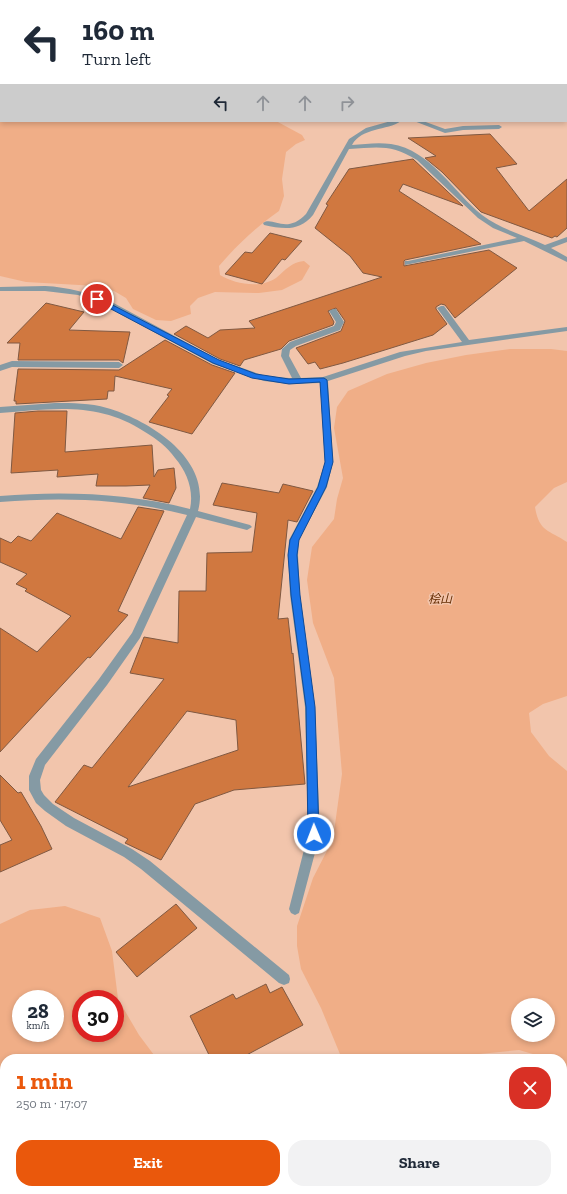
<!DOCTYPE html>
<meta charset="utf-8">
<style>
body{margin:0;font-family:"Zilla Slab","Noto Sans JP",serif;background:#f2f2f3;color:#1f2937;height:100vh;display:flex;flex-direction:column;font-size:15px;white-space:nowrap}
*{box-sizing:border-box;margin:0}
p{font-size:13px;color:#747a83}
.icon{flex:none;width:22px;height:22px;fill:none;stroke:currentColor;stroke-width:2;stroke-linecap:round;stroke-linejoin:round}
.map{position:relative;flex:1;overflow:hidden}
.side{position:absolute;left:0px;top:1054px;width:567px;height:140px;display:flex;flex-direction:column;background:#fff;border-radius:16px 16px 0 0;box-shadow:0 2px 6px #0003}
.side>*{flex:none}
.top-card{position:absolute;left:0px;top:0px;width:567px;height:122px;box-shadow:0 2px 6px #0003;background:#fff;color:#1f2937;overflow:hidden}
.fabs{position:absolute;left:511px;top:998px;display:grid;gap:8px}
.fabs a{display:grid;place-items:center;width:44px;height:44px;border-radius:50%;background:#fff;box-shadow:0 2px 6px #0003;font-size:20px}
.speed{position:absolute;left:12px;top:990px;display:flex;gap:8px;font-size:20px;font-weight:700;text-align:center}
.speed>*{display:grid;place-content:center;width:52px;height:52px;border-radius:50%;background:#fff;box-shadow:0 2px 6px #0003;line-height:1}
.speed small{font-size:10px;font-weight:400}
.speed .limit{border:6px solid #d22;background:#fff;color:#111}
.pin{position:absolute;display:grid;place-items:center;width:34px;height:34px;color:#fff;margin:-17px;border:2px solid #fff;border-radius:50%;box-shadow:0 1px 4px #0007}
.me{position:absolute;width:44px;margin:-22px;rotate:359deg;stroke-linejoin:round;filter:drop-shadow(0 0 3px #0008)}
.turn{display:flex;align-items:center;gap:14px;height:84px;padding:0 16px;font-size:18px}
.turn .icon{width:52px;height:52px;stroke-width:2.5}
.turn b{display:block;font-size:28px;line-height:34px}
.lanes{display:flex;align-items:center;height:38px;padding:0 16px;background:#0003;justify-content:center;gap:20px;direction:ltr}
.lanes .off{opacity:.35}
.round{display:grid;place-items:center;flex:none;width:42px;height:42px;border-radius:16px;background:#f2f2f3}
.head{display:flex;align-items:center;justify-content:space-between;height:68px;padding:0 16px}
h1{font-size:24px;font-weight:800;line-height:30px;color:#ea580c}
.primary-button{display:flex;gap:8px;margin-top:auto;padding:8px 16px}
.primary-button a{flex:1;height:46px;border-radius:16px;background:#ea580c;color:#fff;font-size:16px;font-weight:800;line-height:46px;text-align:center}
.primary-button a+a{background:#f2f2f3;color:#1f2937}
.map>svg:first-child{display:block}
.green{fill:#f0ae87;fill-rule:evenodd}
.building{fill:#d07840;stroke:#805942;fill-rule:evenodd}
.lines{fill:none;stroke-linecap:round;stroke-linejoin:round}
.minor{fill:#859aa4;fill-rule:evenodd}
.highway{fill:#2d5b71;fill-rule:evenodd}
.route{fill:#1a73e8;stroke:#114b97}
.labels{text-anchor:middle;dominant-baseline:central;stroke-width:3;stroke-linejoin:round;paint-order:stroke}
.park-label{font-size:12px;font-style:italic;fill:#632b00;stroke:#f2c5ac}
</style>
<div class="map">
<svg width="567" height="1194" viewBox="0 0 567 1194">
<rect width="100%" height="100%" fill="#f2c5ac"/>
<g class="green">
<path d="M0,76L1,121H276L302,135L305,140L296,144L286,152L282,179L284,196L279,211C256,227 237,245 219,266L220,275C235,284 260,289 276,278C286,270 291,262 304,261L310,266L302,280L282,290L259,293L215,292L198,298L190,306L191,314L171,321L156,320L133,309L126,298L114,291L97,286L26,282L0,276Z"/>
<path d="M510,349H551L567,351V482L554,488L535,507C539,532 549,530 567,542V696L543,704L529,713L531,732L549,756L567,771V1068L562,1063V1059H550L519,1050L469,1055L465,1059H342L321,1008L301,969L297,946V926L313,878L333,839L342,774L334,678L313,623L307,580L312,547L334,519L337,499L343,478L334,428L337,407L348,391L387,374L426,363L466,355ZM518,1005H548V1035H518Z"/>
<path d="M65,906L100,918L112,951L118,999L139,1035L157,1059H5V1189H358L360,1194H0V924L30,910ZM21,999H55V1033H21ZM81,999H115V1033H81Z"/>
<polygon points="567,1149 567,1194 559,1194 555,1189 562,1189 562,1154"/>
</g>
<g class="building">
<polygon points="490,134 517,164 496,168 529,211 567,179 567,228 557,237 555,236 552,238 481,212 442,172 425,158 436,156 408,138"/>
<polygon points="413,159 463,206 403,184 399,191 481,244 405,260 404,261 404,266 489,250 517,268 455,318 445,305 441,304 436,307 436,309 447,324 433,335 343,363 320,369 315,362 308,364 296,348 341,331 345,321 336,308 328,311 334,322 333,325 289,341 281,349 244,360 240,366 220,359 174,334 186,326 208,338 220,330 255,328 249,321 382,277 363,273 350,256 315,228 328,205 326,204 349,169"/>
<polygon points="270,233 302,241 285,260 282,259 262,284 225,274 245,252 252,253"/>
<polygon points="46,303 84,312 69,330 130,332 123,363 119,360 18,360 20,343 7,343"/>
<polygon points="165,340 212,365 235,373 192,434 149,422 169,396 167,395 172,389 115,376 114,391 108,391 107,399 16,404 16,401 14,401 18,369 119,370"/>
<polygon points="38,411 67,411 65,452 152,445 154,477 158,470 174,468 176,488 169,503 143,498 150,485 126,486 96,486 98,474 57,477 58,470 11,473 15,413"/>
<path d="M222,483L279,493L283,484L313,491L297,522L288,520L278,619L288,618L292,654L293,653L305,784L234,790L195,804L161,860L125,843L128,839L55,802L84,765L92,768L164,679L130,673L144,637L178,643L179,591H206L207,553L252,552L257,513L213,505ZM187,711L236,720L238,750L128,787Z"/>
<polygon points="138,507 164,511 118,611 128,615 90,658 88,657 0,752 0,628 37,652 71,616 25,591 27,589 16,584 27,574 0,562 0,538 11,543 18,536 31,541 57,513 121,539"/>
<polygon points="0,775 18,793 21,792 41,826 52,849 0,872 0,845 12,840 0,820"/>
<polygon points="176,904 197,928 137,977 116,952"/>
<polygon points="266,984 270,993 282,987 303,1025 239,1059 211,1059 190,1016 233,994 236,999"/>
</g>
<g class="lines">
<g class="minor">
<polygon points="231,0 237,0 230,1"/>
<polygon points="567,11 567,15 566,16 566,12"/>
<rect x="0" y="64" width="1" height="4"/>
<path d="M391,121H401C387,131 362,127 352,145C365,144 378,142 391,144C431,150 453,192 482,215C500,229 524,235 545,245L567,237V242L551,248L567,257V262L524,241L405,265V261H408L517,238L493,228L478,218L417,160C392,144 378,147 349,149L313,215C299,232 283,229 264,225L263,223C273,216 286,235 306,214L349,139L366,128Z"/>
<polygon points="414,121 423,121 445,129 463,126 499,125 502,127 499,129 463,130 445,133"/>
<path d="M45,286C68,287 87,293 108,300L219,360L265,376L289,378H292L281,356L282,349L290,342L334,326L336,322L329,311L333,309H336L344,322L340,330L296,346L290,350L289,356L301,378L323,377L400,352L462,342L437,308L441,306H444L469,340L567,327V331L426,351L405,356L328,381L333,462L327,487L299,540L298,555L300,595L315,707L320,834L299,913L295,915L291,913L289,909L308,834L305,707L290,595L288,555L289,540L317,487L325,462L320,383L289,384L264,381L213,364L102,304L78,295L45,291H0V287Z"/>
<polygon points="12,361 119,362 123,365 119,368 12,367 0,371 0,365"/>
<path d="M55,403C73,403 90,403 107,408C149,420 212,459 198,511L250,525L252,527L247,530L196,517L140,638L107,685L45,765L40,780L41,790L44,795L53,804L74,818L132,849L150,861L289,975L290,979L289,983L284,985L279,983L141,869L124,857L66,826L45,811L36,803L29,790V776L36,759L99,679L132,633L187,515C125,499 64,497 0,502V496C64,491 127,493 190,509C194,490 187,472 175,458C167,447 157,439 145,432C98,401 53,409 0,413V407Z"/>
</g>
<g class="highway">
<rect x="450" y="0" width="10" height="1"/>
<rect x="566" y="27" width="1" height="4"/>
</g>
</g>
<polygon class="route" points="97,297 219,360 256,374 289,379 324,378 327,380 333,462 326,487 299,540 297,555 300,595 315,707 319,834 317,837 314,839 310,837 308,834 306,707 291,595 288,555 290,540 318,487 325,462 320,382 289,384 252,378 213,363 94,300 94,298"/>
<g class="labels">
<g class="park-label">
<text x="440" y="599">桧山</text>
</g>
</g>
</svg>
<div class="fabs">
<a><svg class="icon" aria-label="layers" viewBox="0 0 24 24"><path d="M12 4l9 5-9 5-9-5zM3 14l9 5 9-5"/></svg></a>
</div>
<div class="speed"><div>28<small>km/h</small></div><div class="limit">30</div></div>
<div class="pin" style="left:97px;top:299px;background:#d93025"><svg class="icon" aria-label="arrive" viewBox="0 0 24 24"><path d="M6 21V4h12l-3 4 3 4H6"/></svg></div>
<svg class="me" style="left:314px;top:834px" viewBox="-20 -20 40 40"><circle r="17" fill="#1a73e8" stroke="#fff" stroke-width="3"/><path d="M0-11L8 9 0 5-8 9z" fill="#fff"/></svg>
<div class="top-card">
<div class="turn"><svg class="icon" aria-label="left" viewBox="0 0 24 24"><path d="M17 20v-9H6M10 6l-5 5 5 5"/></svg><div><b>160 m</b>Turn left</div></div>
<div class="lanes"><svg class="icon" aria-label="left" viewBox="0 0 24 24"><path d="M17 20v-9H6M10 6l-5 5 5 5"/></svg><svg class="icon off" aria-label="ahead" viewBox="0 0 24 24"><path d="M12 20V5M6 11l6-6 6 6"/></svg><svg class="icon off" aria-label="ahead" viewBox="0 0 24 24"><path d="M12 20V5M6 11l6-6 6 6"/></svg><svg class="icon off" aria-label="right" viewBox="0 0 24 24"><path d="M7 20v-9h11M14 6l5 5-5 5"/></svg></div>
</div>
<section class="side">
<div class="head"><div><h1>1 min</h1><p>250 m · 17:07</p></div><a class="round" style="background:#d93025;color:#fff"><svg class="icon" aria-label="close" viewBox="0 0 24 24"><path d="M6 6l12 12M18 6L6 18"/></svg></a></div>
<div class="primary-button"><a>Exit</a><a>Share</a></div>
</section>
</div>
